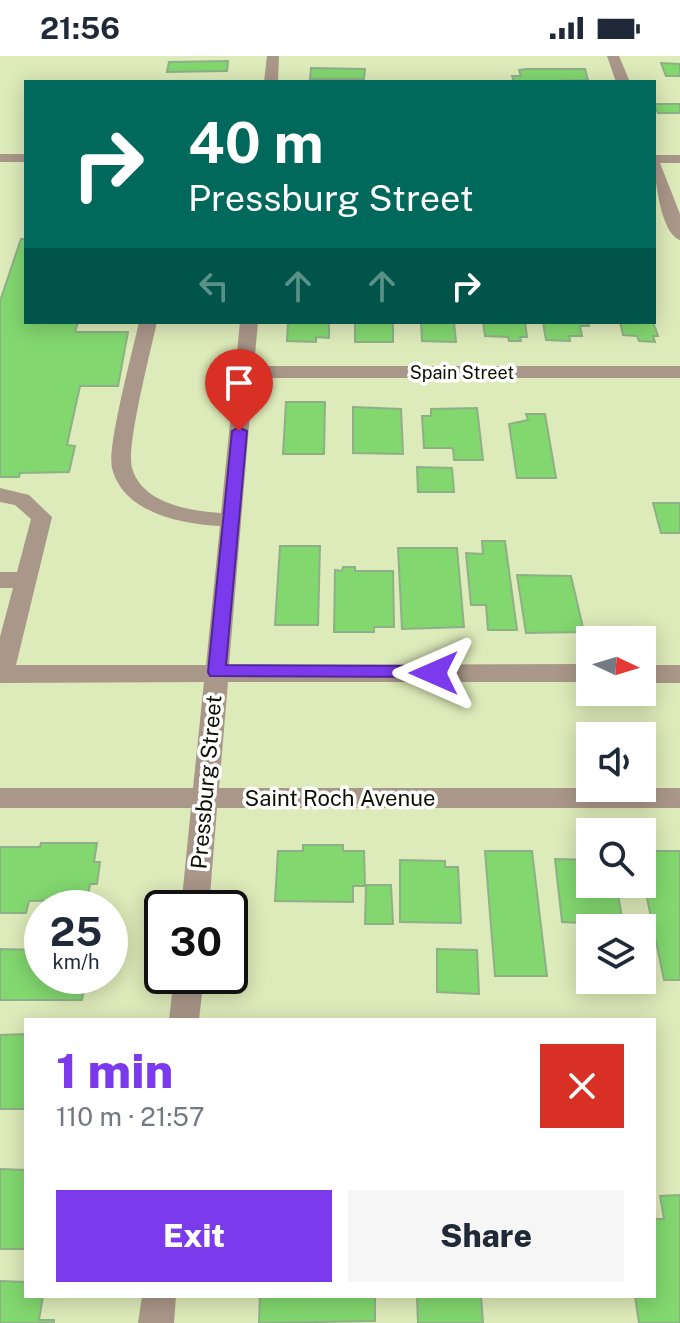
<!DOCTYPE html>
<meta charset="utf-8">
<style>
body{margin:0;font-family:"Public Sans",sans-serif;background:#f6f6f7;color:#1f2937;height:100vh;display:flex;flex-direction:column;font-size:30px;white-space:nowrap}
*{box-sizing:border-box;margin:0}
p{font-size:26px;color:#747a83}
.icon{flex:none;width:44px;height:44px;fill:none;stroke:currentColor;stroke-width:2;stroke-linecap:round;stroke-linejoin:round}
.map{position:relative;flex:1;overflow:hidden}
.drawer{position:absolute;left:24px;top:962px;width:632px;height:280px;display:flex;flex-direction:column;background:#fff;border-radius:0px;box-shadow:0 4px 20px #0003}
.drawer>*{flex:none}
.top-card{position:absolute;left:24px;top:24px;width:632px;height:244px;border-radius:0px;box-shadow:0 4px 20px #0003;background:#00695c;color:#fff;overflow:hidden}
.needle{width:52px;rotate:94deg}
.controls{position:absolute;left:576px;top:570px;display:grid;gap:16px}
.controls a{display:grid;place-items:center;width:80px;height:80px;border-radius:0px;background:#fff;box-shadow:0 4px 20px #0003;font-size:40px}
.speed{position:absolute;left:24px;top:834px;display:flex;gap:16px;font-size:40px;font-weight:700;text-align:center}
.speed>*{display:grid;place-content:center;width:104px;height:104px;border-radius:50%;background:#fff;box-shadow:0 4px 20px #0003;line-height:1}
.speed small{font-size:20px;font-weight:400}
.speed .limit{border:4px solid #111;border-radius:12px;background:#fff;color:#111}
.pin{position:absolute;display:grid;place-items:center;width:68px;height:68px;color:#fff;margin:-82px -34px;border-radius:50% 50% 50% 0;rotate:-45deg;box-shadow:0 0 8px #0007}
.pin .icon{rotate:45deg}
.me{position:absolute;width:88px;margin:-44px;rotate:270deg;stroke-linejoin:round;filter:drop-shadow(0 0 6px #0008)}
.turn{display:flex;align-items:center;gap:28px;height:168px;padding:0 32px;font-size:36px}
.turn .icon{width:104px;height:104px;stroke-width:2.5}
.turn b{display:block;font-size:56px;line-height:68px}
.lanes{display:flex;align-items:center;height:76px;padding:0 32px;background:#0003;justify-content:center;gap:40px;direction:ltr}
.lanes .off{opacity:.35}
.round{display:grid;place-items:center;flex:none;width:84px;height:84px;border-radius:0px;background:#f6f6f7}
.head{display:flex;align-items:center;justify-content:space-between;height:136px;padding:0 32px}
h1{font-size:48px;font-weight:800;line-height:60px;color:#7c3aed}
.action{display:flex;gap:16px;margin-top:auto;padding:16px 32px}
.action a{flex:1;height:92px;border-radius:0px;background:#7c3aed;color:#fff;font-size:32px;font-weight:800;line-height:92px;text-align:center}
.action a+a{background:#f6f6f7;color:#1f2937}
.status{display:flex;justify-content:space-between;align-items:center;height:56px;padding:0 40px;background:#fff;direction:ltr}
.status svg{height:22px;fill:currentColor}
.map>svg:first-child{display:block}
.building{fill:#82d76f;stroke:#8faf88;stroke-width:2}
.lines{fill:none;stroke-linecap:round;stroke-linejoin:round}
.minor{fill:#a99789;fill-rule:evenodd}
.route{fill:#7c3aed;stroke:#51269a;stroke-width:2}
.labels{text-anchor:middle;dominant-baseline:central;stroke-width:7;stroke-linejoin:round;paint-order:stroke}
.far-street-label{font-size:18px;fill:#0c0f01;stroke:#fff}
.street-label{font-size:22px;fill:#0c0f01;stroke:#fff}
</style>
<div class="status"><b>21:56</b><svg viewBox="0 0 49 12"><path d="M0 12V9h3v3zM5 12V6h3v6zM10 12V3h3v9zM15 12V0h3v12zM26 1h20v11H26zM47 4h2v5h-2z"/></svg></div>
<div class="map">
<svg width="680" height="1267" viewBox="0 0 680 1267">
<rect width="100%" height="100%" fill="#ddeab9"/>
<g class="building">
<polygon points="228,5 227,15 167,16 169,6"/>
<polygon points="661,7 680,8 680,20 666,20"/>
<polygon points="311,12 365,13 364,23 310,23"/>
<polygon points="526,13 585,13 588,24 514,26 512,20 521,20 519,14"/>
<polygon points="654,48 680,48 680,57 658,57"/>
<polygon points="21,183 26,183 26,266 78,266 75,276 128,276 118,330 80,330 67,389 75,390 69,416 20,417 19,421 0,421 0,245"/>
<polygon points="288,266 329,266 329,282 316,281 316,286 287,285"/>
<rect x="355" y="266" width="38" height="20"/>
<polygon points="421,266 454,266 456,286 422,285"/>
<polygon points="483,266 525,266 527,281 520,281 521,285 509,285 508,281 485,280"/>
<polygon points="543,266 588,266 589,270 580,270 582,280 569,280 570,285 546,284"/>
<polygon points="620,266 653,266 658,280 653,280 655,286 639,285 637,280 623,279"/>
<polygon points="286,346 325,346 324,398 283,398"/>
<polygon points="353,351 401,353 403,398 353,397"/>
<polygon points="477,352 483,404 454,404 453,392 424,392 422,360 431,360 431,353"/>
<polygon points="526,358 545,358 556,422 517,422 509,368 528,364"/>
<polygon points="417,411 452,412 454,436 418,436"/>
<polygon points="653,447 680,447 680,477 661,477"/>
<polygon points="482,485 505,485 517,574 488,574 486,549 471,549 466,497 483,498"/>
<polygon points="280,490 320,490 318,569 275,569"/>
<polygon points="398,492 457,492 464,571 402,573"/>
<polygon points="343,511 355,511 355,515 393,515 394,571 374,571 374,576 334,576 335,514 342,515"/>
<polygon points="517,519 571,520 584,576 526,577"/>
<polygon points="41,787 97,787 94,806 100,806 97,828 90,828 87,844 29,845 26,857 0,857 0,791 40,791"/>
<polygon points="303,789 343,789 343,795 364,795 365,830 353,830 353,846 275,845 278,795 303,795"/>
<polygon points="485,795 532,795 547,920 495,920"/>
<polygon points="642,795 680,795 680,924 664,924 642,818"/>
<polygon points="555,803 590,804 590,828 616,828 623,867 598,866 598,872 590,872 590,878 583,878 582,867 562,866"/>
<polygon points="400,804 445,805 445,811 458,811 461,867 400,866"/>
<polygon points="366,829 391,829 393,868 365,868"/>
<polygon points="40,876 42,920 87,920 82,944 0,944 0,893 37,894"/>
<polygon points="437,893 477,894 479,938 437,936"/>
<polygon points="26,978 26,1053 0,1053 0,979"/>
<polygon points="0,1113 26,1114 26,1193 0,1193"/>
<polygon points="680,1139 680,1267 639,1267 635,1240 654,1240 654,1163 664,1163 660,1140"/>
<polygon points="0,1225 26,1226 26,1240 43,1240 39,1264 54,1264 54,1267 0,1267"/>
<polygon points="260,1240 375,1240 375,1265 259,1267"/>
<polygon points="417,1240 481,1240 483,1267 418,1267"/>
</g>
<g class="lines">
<g class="minor">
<polygon points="267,0 279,0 278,26 264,26"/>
<polygon points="607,0 619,0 630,26 616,26"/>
<rect x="0" y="98" width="26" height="8"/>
<path d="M654,99H680V107H660L680,158V184C660,177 654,118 654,99Z"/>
<path d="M139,266H157C151,294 126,390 132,412C142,448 191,455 221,457L240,266H258L254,310H680V322H253L229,609L590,608V626H228L219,732H680V752H217L209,852H181L191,752H0V732H193L204,626L0,627V581L13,532H0V516H17L31,463L15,449L0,446V432L29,439L52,461L16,609H206L220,470C181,468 123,457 112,412C107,390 133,294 139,266Z"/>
<rect x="642" y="609" width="38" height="18"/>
<polygon points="174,920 204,920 199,964 169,964"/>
<polygon points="142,1240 176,1240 174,1267 138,1267"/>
</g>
</g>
<polygon class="route" points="239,371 247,375 226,609 434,610 441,612 443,617 441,621 210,620 208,616 232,375"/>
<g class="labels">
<g class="far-street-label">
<text x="462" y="316">Spain Street</text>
</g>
<g class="street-label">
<text transform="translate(206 726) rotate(-85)">Pressburg Street</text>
<text x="340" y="742">Saint Roch Avenue</text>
</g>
</g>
</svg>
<div class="controls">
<a><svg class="needle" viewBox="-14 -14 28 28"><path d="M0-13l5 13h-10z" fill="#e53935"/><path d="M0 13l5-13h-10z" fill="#747a83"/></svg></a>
<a><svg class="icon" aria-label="sound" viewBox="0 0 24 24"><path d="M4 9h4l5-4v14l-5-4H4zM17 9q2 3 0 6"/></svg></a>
<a><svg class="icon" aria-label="search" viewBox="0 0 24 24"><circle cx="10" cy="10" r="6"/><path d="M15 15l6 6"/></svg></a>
<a><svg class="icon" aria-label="layers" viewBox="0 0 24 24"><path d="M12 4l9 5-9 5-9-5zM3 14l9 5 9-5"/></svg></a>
</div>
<div class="speed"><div>25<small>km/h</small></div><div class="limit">30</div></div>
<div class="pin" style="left:239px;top:375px;background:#d93025"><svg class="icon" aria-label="arrive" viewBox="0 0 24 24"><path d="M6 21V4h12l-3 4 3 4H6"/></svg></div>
<svg class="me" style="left:434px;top:617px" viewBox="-20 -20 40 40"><path d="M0-17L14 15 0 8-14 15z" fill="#7c3aed" stroke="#fff" stroke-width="4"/></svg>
<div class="top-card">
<div class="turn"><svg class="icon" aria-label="right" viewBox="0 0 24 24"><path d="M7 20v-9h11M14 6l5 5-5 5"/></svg><div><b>40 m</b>Pressburg Street</div></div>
<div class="lanes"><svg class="icon off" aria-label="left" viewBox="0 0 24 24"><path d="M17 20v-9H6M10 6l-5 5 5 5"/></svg><svg class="icon off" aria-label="ahead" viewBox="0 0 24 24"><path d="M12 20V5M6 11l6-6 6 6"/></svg><svg class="icon off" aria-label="ahead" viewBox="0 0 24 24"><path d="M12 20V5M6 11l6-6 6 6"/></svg><svg class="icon" aria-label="right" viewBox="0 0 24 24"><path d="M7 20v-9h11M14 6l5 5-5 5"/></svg></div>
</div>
<section class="drawer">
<div class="head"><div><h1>1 min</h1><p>110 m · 21:57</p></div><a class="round" style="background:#d93025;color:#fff"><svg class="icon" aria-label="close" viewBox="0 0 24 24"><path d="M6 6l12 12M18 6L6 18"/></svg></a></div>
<div class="action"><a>Exit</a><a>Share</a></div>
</section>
</div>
